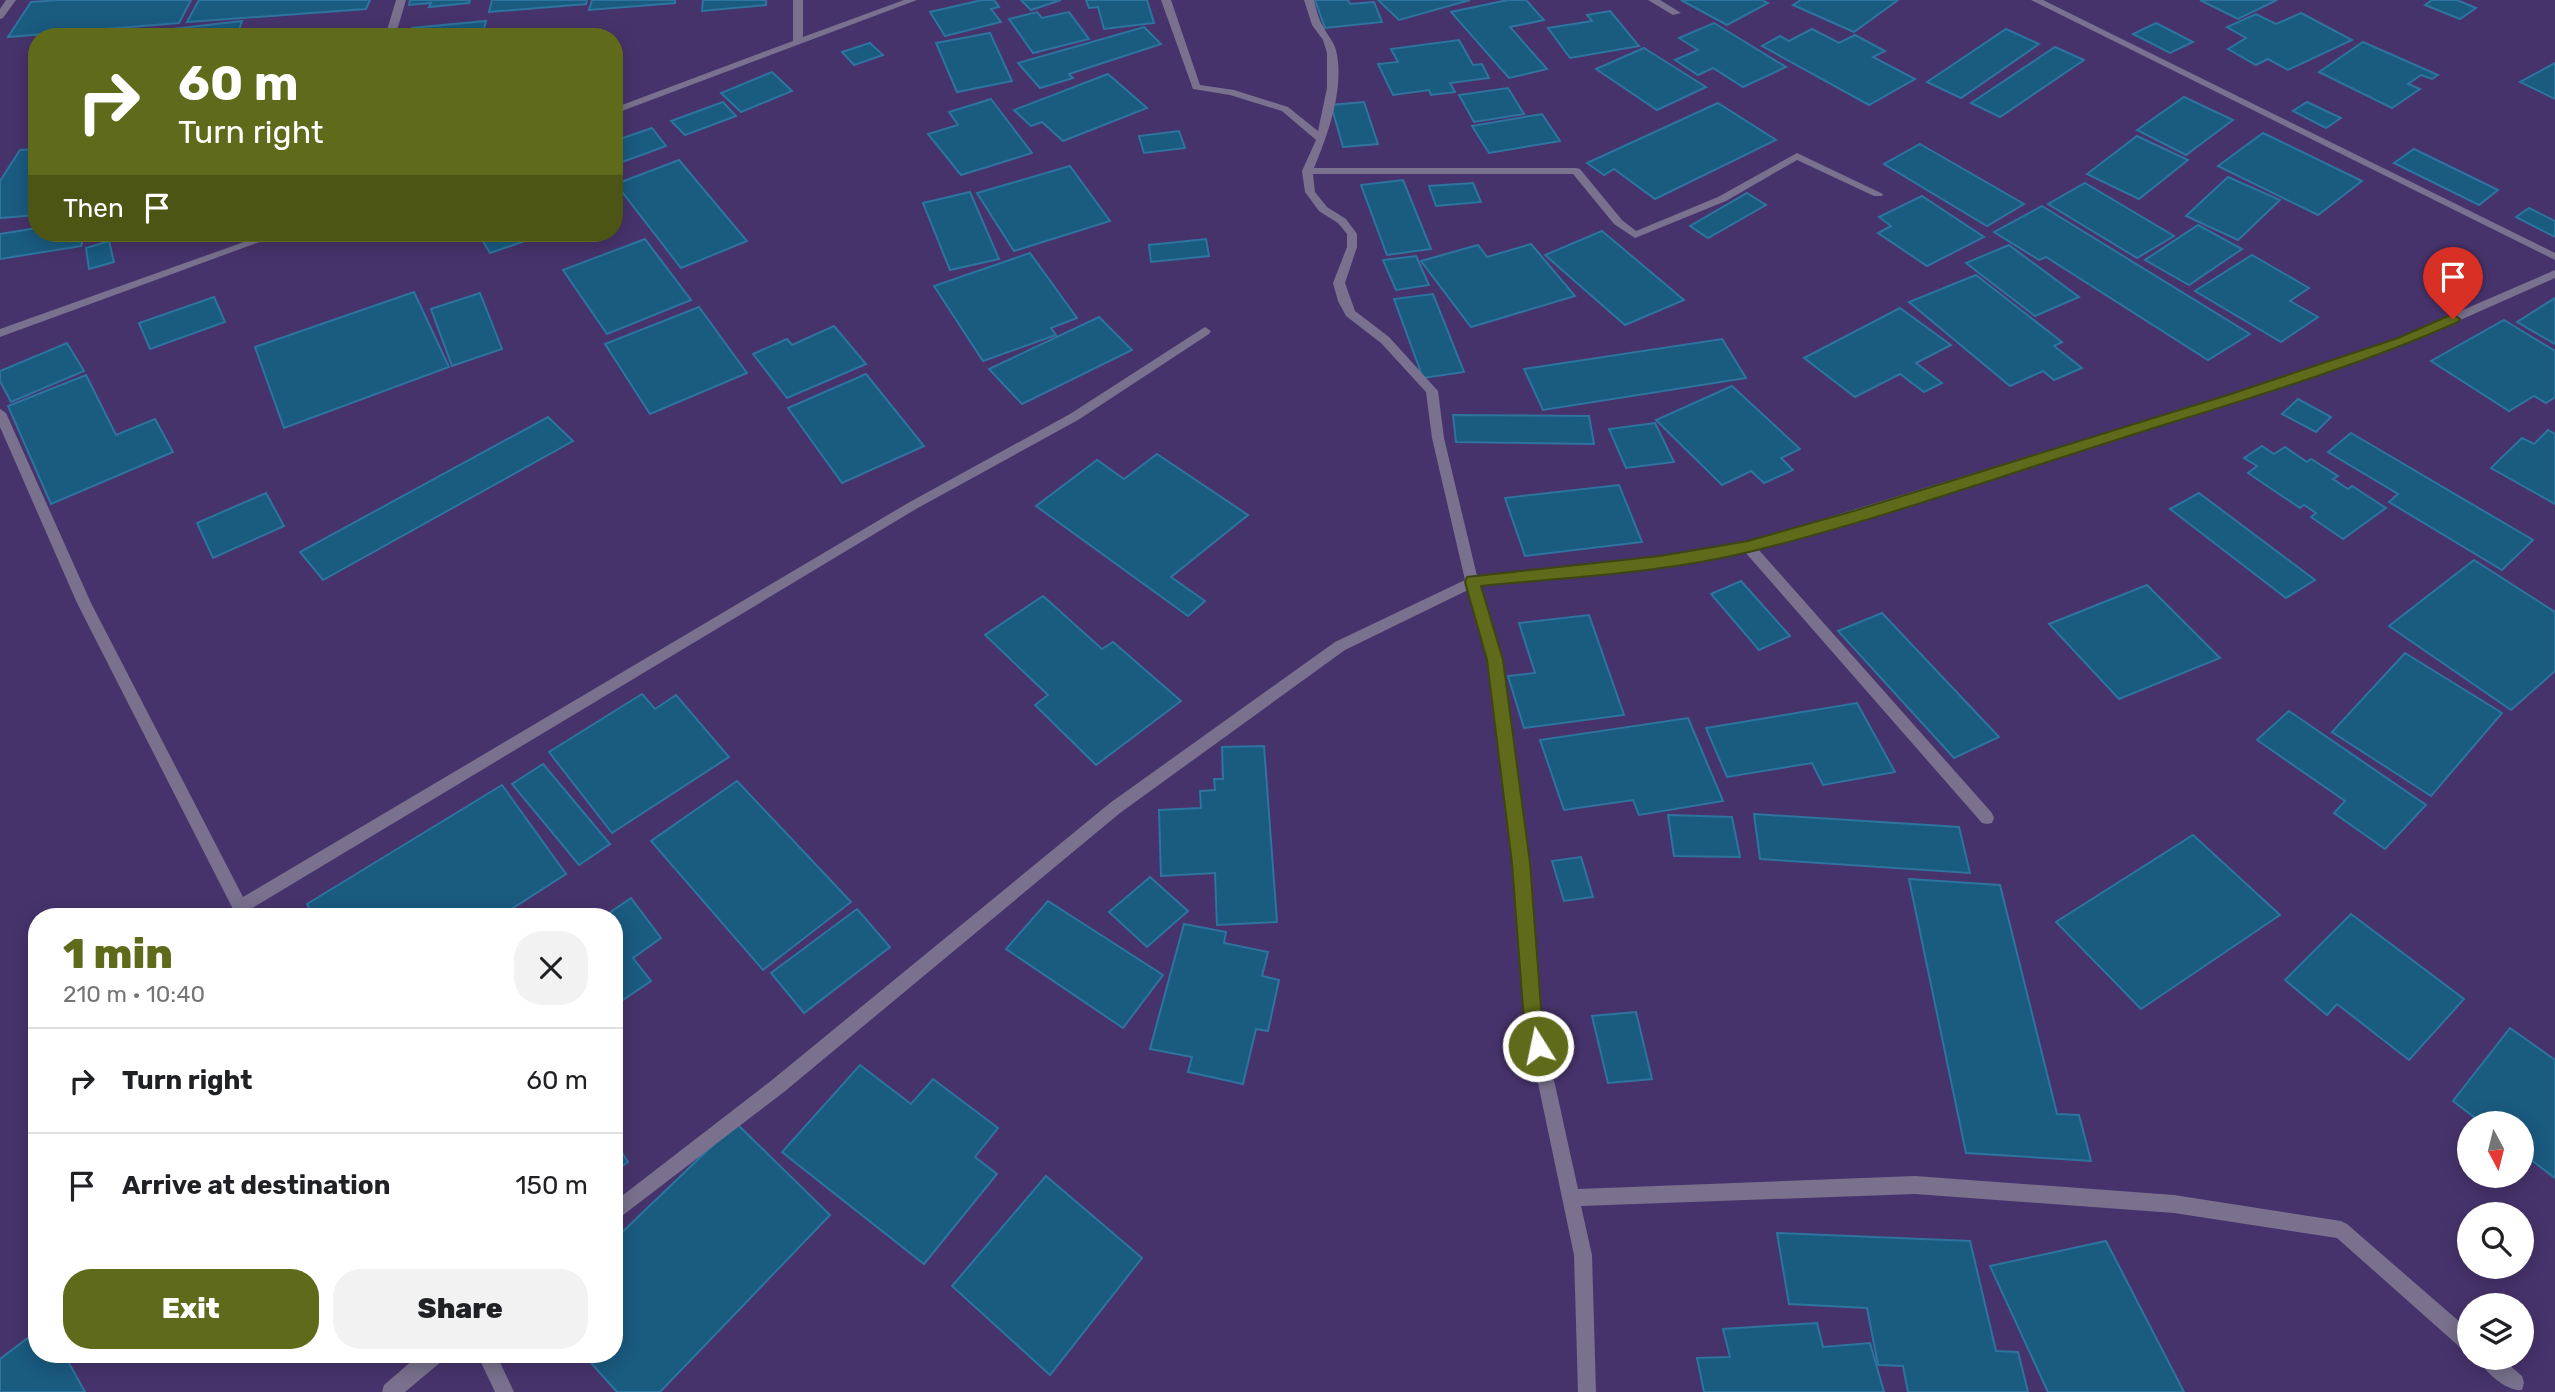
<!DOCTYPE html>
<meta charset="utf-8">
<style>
body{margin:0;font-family:Rubik,sans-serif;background:#f2f2f2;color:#202124;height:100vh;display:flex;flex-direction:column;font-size:26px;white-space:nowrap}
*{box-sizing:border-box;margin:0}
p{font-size:23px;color:#757577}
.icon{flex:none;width:38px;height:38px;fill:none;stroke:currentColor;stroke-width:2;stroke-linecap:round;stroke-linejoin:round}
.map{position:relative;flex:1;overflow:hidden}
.details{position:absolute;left:28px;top:908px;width:595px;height:455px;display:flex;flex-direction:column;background:#fff;border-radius:28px;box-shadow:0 4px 18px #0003}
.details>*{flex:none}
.banner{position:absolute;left:28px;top:28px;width:595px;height:214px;border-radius:28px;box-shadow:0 4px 18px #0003;background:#5f6b1a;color:#fff;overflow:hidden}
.needle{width:46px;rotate:173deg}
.buttons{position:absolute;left:2457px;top:1111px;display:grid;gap:14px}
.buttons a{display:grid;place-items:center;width:77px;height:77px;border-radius:50%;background:#fff;box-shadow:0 4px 18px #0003;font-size:35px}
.pin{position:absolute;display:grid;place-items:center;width:60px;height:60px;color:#fff;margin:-72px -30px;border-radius:50% 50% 50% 0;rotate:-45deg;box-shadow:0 0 7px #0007}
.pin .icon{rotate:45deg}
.me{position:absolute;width:77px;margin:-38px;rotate:350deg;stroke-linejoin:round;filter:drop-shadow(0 0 5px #0008)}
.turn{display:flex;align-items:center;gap:24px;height:147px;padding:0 35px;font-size:32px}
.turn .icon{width:91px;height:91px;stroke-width:2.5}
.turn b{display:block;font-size:49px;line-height:60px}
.then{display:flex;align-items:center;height:66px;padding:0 35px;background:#0003;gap:14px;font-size:26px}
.round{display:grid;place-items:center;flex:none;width:74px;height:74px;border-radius:28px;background:#f2f2f2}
.headline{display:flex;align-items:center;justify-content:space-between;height:119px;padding:0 35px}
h1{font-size:42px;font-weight:800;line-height:52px;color:#5f6b1a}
.action{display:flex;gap:14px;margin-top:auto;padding:14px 35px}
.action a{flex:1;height:80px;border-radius:28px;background:#5f6b1a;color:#fff;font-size:28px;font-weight:800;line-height:80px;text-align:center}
.action a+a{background:#f2f2f2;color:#202124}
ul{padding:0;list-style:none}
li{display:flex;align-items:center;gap:21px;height:105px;padding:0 35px;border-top:2px solid #e0e0e0}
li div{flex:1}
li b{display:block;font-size:26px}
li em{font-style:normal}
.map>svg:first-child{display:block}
.building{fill:#1a5b80;stroke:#2d749e;stroke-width:2}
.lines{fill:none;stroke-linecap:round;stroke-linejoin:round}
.minor{fill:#79718d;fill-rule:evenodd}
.route{fill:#5f6b1a;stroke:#3e4611;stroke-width:2}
</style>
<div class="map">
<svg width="2555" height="1392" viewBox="0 0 2555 1392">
<rect width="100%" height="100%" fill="#47336c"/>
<g class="building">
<polygon points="58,0 191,0 179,23 8,37 31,2"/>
<polygon points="199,0 370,0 366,9 187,22"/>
<polygon points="410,0 470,0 469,3 429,7 431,3 409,5"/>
<polygon points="492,0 587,0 586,4 489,12"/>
<polygon points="592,0 675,0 675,3 589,10"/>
<polygon points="703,0 766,0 766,5 702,11"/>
<polygon points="982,0 994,0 999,7 991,9 1001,22 945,36 930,12"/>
<polygon points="1021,0 1061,0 1031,10"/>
<polygon points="1086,0 1147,0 1154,23 1104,29 1098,7 1089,8"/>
<polygon points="1315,0 1348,0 1350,4 1374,2 1382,22 1325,28"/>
<polygon points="1378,0 1470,0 1399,20"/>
<polygon points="1508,0 1526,0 1544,20 1510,27 1547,69 1509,78 1451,12"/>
<polygon points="1681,0 1762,0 1768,3 1727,25"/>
<polygon points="1801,0 1898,0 1854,32 1793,5"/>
<polygon points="2200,0 2277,0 2238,19"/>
<polygon points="2432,0 2457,0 2476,8 2460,19 2425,5"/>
<polygon points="1610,11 1639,46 1570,58 1548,28 1592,21 1587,15"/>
<polygon points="1037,12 1042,18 1069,12 1089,39 1033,53 1009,19"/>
<polygon points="2301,13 2352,40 2288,70 2268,59 2256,65 2228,49 2246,38 2227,27 2256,14 2276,24"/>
<polygon points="242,21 239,30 251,29 248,37 171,37 173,29"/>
<polygon points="486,21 482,37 409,37 412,28"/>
<polygon points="1714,23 1786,67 1743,87 1713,68 1698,75 1675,60 1698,50 1679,38"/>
<polygon points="2156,23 2193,42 2170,53 2133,34"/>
<polygon points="1144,27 1161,44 1069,74 1073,78 1040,88 1018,63"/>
<polygon points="1812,29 1839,43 1855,35 1885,51 1873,57 1915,79 1869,105 1762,46 1780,36 1789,41"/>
<polygon points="2006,29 2039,44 1961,98 1927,82"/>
<polygon points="990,33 1012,81 957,92 936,43"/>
<polygon points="1459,40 1473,65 1482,64 1489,78 1450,83 1455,92 1431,95 1429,90 1393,95 1378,64 1398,62 1391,49"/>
<polygon points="2363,42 2438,75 2432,79 2421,75 2408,84 2420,89 2392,108 2319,72"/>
<polygon points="870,43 883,55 854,65 842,52"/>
<polygon points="2055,47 2084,60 2000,117 1971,103"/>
<polygon points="1644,48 1706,87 1657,110 1596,69"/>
<polygon points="2555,63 2555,99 2520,82"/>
<polygon points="772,72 792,91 741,112 721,93"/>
<polygon points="1108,74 1147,108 1063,141 1042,122 1031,126 1014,110"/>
<polygon points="1508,88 1524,114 1474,122 1459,95"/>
<polygon points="2184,97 2233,120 2186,155 2137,130"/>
<polygon points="991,99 1032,153 961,175 928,134 958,125 949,112"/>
<polygon points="723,102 736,116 685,135 671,121"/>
<polygon points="1364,102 1378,144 1343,147 1331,105"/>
<polygon points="2307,102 2341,118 2326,128 2293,111"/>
<polygon points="1718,103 1776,140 1655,199 1614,169 1604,175 1587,163"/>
<polygon points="1542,114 1560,141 1489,153 1472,126"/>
<polygon points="652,128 666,146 614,165 614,141"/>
<polygon points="1179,131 1185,148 1144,153 1139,136"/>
<polygon points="2263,133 2362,181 2318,215 2218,166"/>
<polygon points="2137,136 2188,160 2139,199 2087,174"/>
<polygon points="1920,144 2024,204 1987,226 1884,164"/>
<polygon points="37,149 37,215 0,218 0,181 20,150"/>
<polygon points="2414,149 2498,190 2479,205 2394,163"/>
<polygon points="679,160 747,241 681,268 616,184"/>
<polygon points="1070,166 1110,221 1014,251 977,193"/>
<polygon points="2228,177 2280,200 2238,240 2186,216"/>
<polygon points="1403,180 1431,249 1387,255 1361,185"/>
<polygon points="1473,183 1481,202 1436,206 1429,186"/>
<polygon points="2085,183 2174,236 2137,258 2048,204"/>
<polygon points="970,192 999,259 950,270 923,203"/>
<polygon points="1747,193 1766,205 1708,238 1690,226"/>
<polygon points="1922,196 1984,237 1927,266 1878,233 1891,226 1879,217"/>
<polygon points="2042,206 2250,334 2208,360 2046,257 2039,260 1994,232"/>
<polygon points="2529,208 2555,221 2555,237 2516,217"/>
<polygon points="2198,225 2242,249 2189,285 2145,260"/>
<polygon points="37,228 37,233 85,233 81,246 0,259 0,234"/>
<polygon points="1602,231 1684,300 1625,325 1545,255"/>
<polygon points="478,233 520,233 525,241 490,253"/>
<polygon points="645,239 691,300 607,334 563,270"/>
<polygon points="1206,239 1209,256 1151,262 1149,245"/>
<polygon points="109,241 114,262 89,269 86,248"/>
<polygon points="1531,244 1575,296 1471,327 1421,261 1478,245 1487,257"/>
<polygon points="2009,245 2079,297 2035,316 1966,263"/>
<polygon points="1030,253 1077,318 1051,328 1056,335 983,361 934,286"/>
<polygon points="2252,255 2309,288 2290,301 2318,317 2281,342 2195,291"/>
<polygon points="1416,256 1429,285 1396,290 1383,260"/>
<polygon points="1976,275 2062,342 2054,346 2082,368 2054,380 2043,371 2010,386 1909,302"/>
<polygon points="414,292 449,367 284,428 255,347"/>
<polygon points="480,293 502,349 452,366 431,309"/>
<polygon points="1433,294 1464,372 1423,378 1394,299"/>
<polygon points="214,297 225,322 150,349 139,323"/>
<polygon points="2555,298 2555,344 2517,322"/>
<polygon points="699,307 747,373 650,414 605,344"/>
<polygon points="1900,308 1951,345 1916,363 1942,383 1924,392 1900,374 1855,397 1804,358"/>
<polygon points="1099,317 1132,350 1022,404 989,369"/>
<polygon points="2504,320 2555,351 2555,397 2546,403 2534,396 2509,411 2431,361"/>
<polygon points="834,326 866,364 787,398 753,354 787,339 792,345"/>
<polygon points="1722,339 1746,378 1543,410 1524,369"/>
<polygon points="67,343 84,371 11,402 0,381 0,371"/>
<polygon points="866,374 924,446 842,483 788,408"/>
<polygon points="86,375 116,435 155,419 173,452 51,504 8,406"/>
<polygon points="1732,386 1800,449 1781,458 1793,470 1764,483 1751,471 1722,485 1656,420"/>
<polygon points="2298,399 2331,417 2316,432 2282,414"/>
<polygon points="1453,415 1589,416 1594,444 1456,442"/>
<polygon points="548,417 573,441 323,580 300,552"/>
<polygon points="1655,423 1674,462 1626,468 1609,429"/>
<polygon points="2548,430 2555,434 2555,504 2491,468 2522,438 2534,444"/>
<polygon points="2351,433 2533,540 2502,570 2389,502 2398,494 2328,452"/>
<polygon points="2262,446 2274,454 2285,447 2307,462 2311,459 2338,476 2333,479 2348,489 2352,486 2386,508 2343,539 2311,517 2316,513 2304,505 2300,508 2248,473 2257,466 2244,458"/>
<polygon points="1157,454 1248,515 1171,577 1205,601 1188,616 1036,506 1097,460 1124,479"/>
<polygon points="1619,485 1642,542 1525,556 1505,498"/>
<polygon points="266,493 284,526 213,558 197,523"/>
<polygon points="2199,493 2315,580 2286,598 2170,509"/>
<polygon points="2474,560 2555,612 2555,671 2511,710 2389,626"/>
<polygon points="1741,581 1790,636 1759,650 1711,594"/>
<polygon points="2147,585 2220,658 2119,699 2049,624"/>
<polygon points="1043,596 1102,649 1113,642 1181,701 1096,765 1035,705 1048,695 985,635"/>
<polygon points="1882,613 1999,737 1954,758 1838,631"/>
<polygon points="1589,615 1624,715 1524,728 1508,676 1535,673 1519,623"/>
<polygon points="2405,653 2502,713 2431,796 2332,732"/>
<polygon points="642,694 655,709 676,695 729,757 612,833 549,752"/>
<polygon points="1857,703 1895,772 1823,785 1812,763 1727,777 1706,728"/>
<polygon points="2289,711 2426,805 2385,849 2334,813 2345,801 2257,740"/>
<polygon points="1688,718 1723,801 1639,815 1633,800 1564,810 1540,740"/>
<polygon points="1264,746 1277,922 1217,925 1215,873 1161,876 1159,810 1201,808 1200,791 1215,790 1214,779 1223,779 1222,747"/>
<polygon points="543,764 610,844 579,865 512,784"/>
<polygon points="737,781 851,902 763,970 651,841"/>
<polygon points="502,785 566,874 499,917 314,917 307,904"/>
<polygon points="1754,814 1959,827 1970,873 1760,859"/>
<polygon points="1668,815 1732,817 1740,857 1674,856"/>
<polygon points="2193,835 2280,915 2141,1009 2056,922"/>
<polygon points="1581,857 1593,897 1564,901 1552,861"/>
<polygon points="1150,877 1188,911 1147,947 1109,912"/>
<polygon points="1909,879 2000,885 2057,1114 2079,1115 2091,1161 1966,1153"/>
<polygon points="631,898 661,938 633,958 651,981 614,1006 614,917 603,917"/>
<polygon points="1048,901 1163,975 1123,1028 1006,949"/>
<polygon points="857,909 890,947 804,1013 771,973"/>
<polygon points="2351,914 2464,999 2409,1060 2337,1004 2327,1015 2285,980"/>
<polygon points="1184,924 1226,932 1224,943 1268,952 1262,976 1279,980 1268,1031 1256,1029 1243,1084 1188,1072 1192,1057 1150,1049"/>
<polygon points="1636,1012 1652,1079 1608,1083 1592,1016"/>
<polygon points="2510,1028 2555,1060 2555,1178 2522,1153 2522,1124 2483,1124 2453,1101"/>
<polygon points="860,1065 911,1104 933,1079 998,1128 975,1157 997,1174 924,1264 782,1152"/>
<polygon points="736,1123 830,1215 660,1392 617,1392 583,1354 614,1354 614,1240"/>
<polygon points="614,1140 628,1162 614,1172"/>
<polygon points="1046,1176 1142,1258 1050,1375 952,1286"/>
<polygon points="1777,1233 1970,1241 1996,1351 2018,1352 2028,1392 1908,1392 1903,1366 1878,1365 1867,1308 1789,1304"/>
<polygon points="2106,1241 2184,1392 2048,1392 1990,1266"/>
<polygon points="1817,1323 1823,1347 1870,1343 1884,1392 1704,1392 1697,1358 1730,1357 1723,1329"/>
<polygon points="37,1331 37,1354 64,1354 85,1392 0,1392 0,1359"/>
</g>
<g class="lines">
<g class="minor">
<polygon points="6,0 16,0 3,18 0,19 0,9"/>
<polygon points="396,0 406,0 395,37 385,37"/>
<polygon points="793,0 803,0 803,37 904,0 917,0 614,114 614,108 793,41"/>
<path d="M1161,0H1171L1200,85L1234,90L1288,107L1318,131L1327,88V53L1323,40L1312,25L1304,0H1314C1316,8 1318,18 1323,26C1327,35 1333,40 1336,50C1345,88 1328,134 1314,168H1576L1580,169L1622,220L1636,231L1718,197L1797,153L1883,194L1882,196H1874L1797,160L1726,201L1635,238L1614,224L1573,174H1313L1315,192L1327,207L1346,219L1357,234V247L1345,283L1355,311L1389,337L1438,391L1444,438L1477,576L1660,557L1748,542L2232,394L2398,338L2555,270V278L2406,344L2240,400L1758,549L1992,813L1994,818L1992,823L1987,824L1982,823L1745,552L1660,567L1480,586L1502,660L1529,863L1541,1021L1578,1189L1915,1176L2174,1195L2341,1221L2347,1224L2469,1330V1351L2462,1349L2337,1238L2174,1213L1915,1194L1581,1206L1592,1255L1596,1392H1578L1574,1255L1525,1021L1513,863L1488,660L1468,590L1345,650L1120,813L784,1092L614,1222V1202L772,1080L1110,803L1335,642L1465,580L1432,438L1426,392L1381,343L1346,316L1338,301L1333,283L1347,247V234L1338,223L1319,211L1305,192L1302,171L1316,140L1282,111L1230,95L1193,89Z"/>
<polygon points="1648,0 1660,0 1681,13 1673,15"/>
<polygon points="2031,0 2043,0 2555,253 2555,260"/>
<polygon points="269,233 284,233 0,337 0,329"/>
<polygon points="1205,327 1211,331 1209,334 1078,420 916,509 249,910 253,917 237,917 77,603 0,427 0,409 6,413 91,603 243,897 908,503 1070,414"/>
<polygon points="420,1354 444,1354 442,1361 405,1392 382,1392 384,1385"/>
<polygon points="477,1354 496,1354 514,1392 495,1392"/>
<path d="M2478,1358H2501L2522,1376L2524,1383L2522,1390C2507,1392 2483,1371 2478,1358Z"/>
</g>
</g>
<path class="route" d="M2453,314L2460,319L2458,322C2347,371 2229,404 2113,441C1992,479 1872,522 1749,552C1662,573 1570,577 1481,586L1503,660L1530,863L1542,1021L1548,1046L1545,1053L1538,1055L1532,1053L1524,1021L1512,863L1487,660L1465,582L1467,577L1660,556L1748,541L1857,510L2231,394L2398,338Z"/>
</svg>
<div class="buttons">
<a><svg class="needle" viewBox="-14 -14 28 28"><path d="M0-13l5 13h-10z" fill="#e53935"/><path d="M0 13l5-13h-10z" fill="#757577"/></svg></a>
<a><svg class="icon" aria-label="search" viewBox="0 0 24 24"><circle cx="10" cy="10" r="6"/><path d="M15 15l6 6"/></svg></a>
<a><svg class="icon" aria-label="layers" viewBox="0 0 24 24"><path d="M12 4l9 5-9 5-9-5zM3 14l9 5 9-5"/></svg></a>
</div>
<div class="pin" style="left:2453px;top:319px;background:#d93025"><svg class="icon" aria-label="arrive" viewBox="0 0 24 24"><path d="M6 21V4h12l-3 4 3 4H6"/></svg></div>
<svg class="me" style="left:1538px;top:1046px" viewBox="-20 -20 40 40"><circle r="17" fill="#5f6b1a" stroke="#fff" stroke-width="3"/><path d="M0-11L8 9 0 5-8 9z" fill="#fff"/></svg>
<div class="banner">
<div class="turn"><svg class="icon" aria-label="right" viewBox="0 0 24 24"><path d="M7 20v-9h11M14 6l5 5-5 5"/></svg><div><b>60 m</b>Turn right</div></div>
<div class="then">Then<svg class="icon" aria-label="arrive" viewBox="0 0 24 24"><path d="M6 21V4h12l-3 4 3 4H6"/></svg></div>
</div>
<section class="details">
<div class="headline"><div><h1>1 min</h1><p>210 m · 10:40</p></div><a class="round"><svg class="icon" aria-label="close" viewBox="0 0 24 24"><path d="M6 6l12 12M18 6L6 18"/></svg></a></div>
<ul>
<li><svg class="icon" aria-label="right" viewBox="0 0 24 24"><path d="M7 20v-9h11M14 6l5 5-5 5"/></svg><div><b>Turn right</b></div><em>60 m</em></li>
<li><svg class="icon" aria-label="arrive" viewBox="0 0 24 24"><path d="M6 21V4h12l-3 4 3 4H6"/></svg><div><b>Arrive at destination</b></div><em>150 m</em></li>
</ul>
<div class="action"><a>Exit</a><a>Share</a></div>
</section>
</div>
